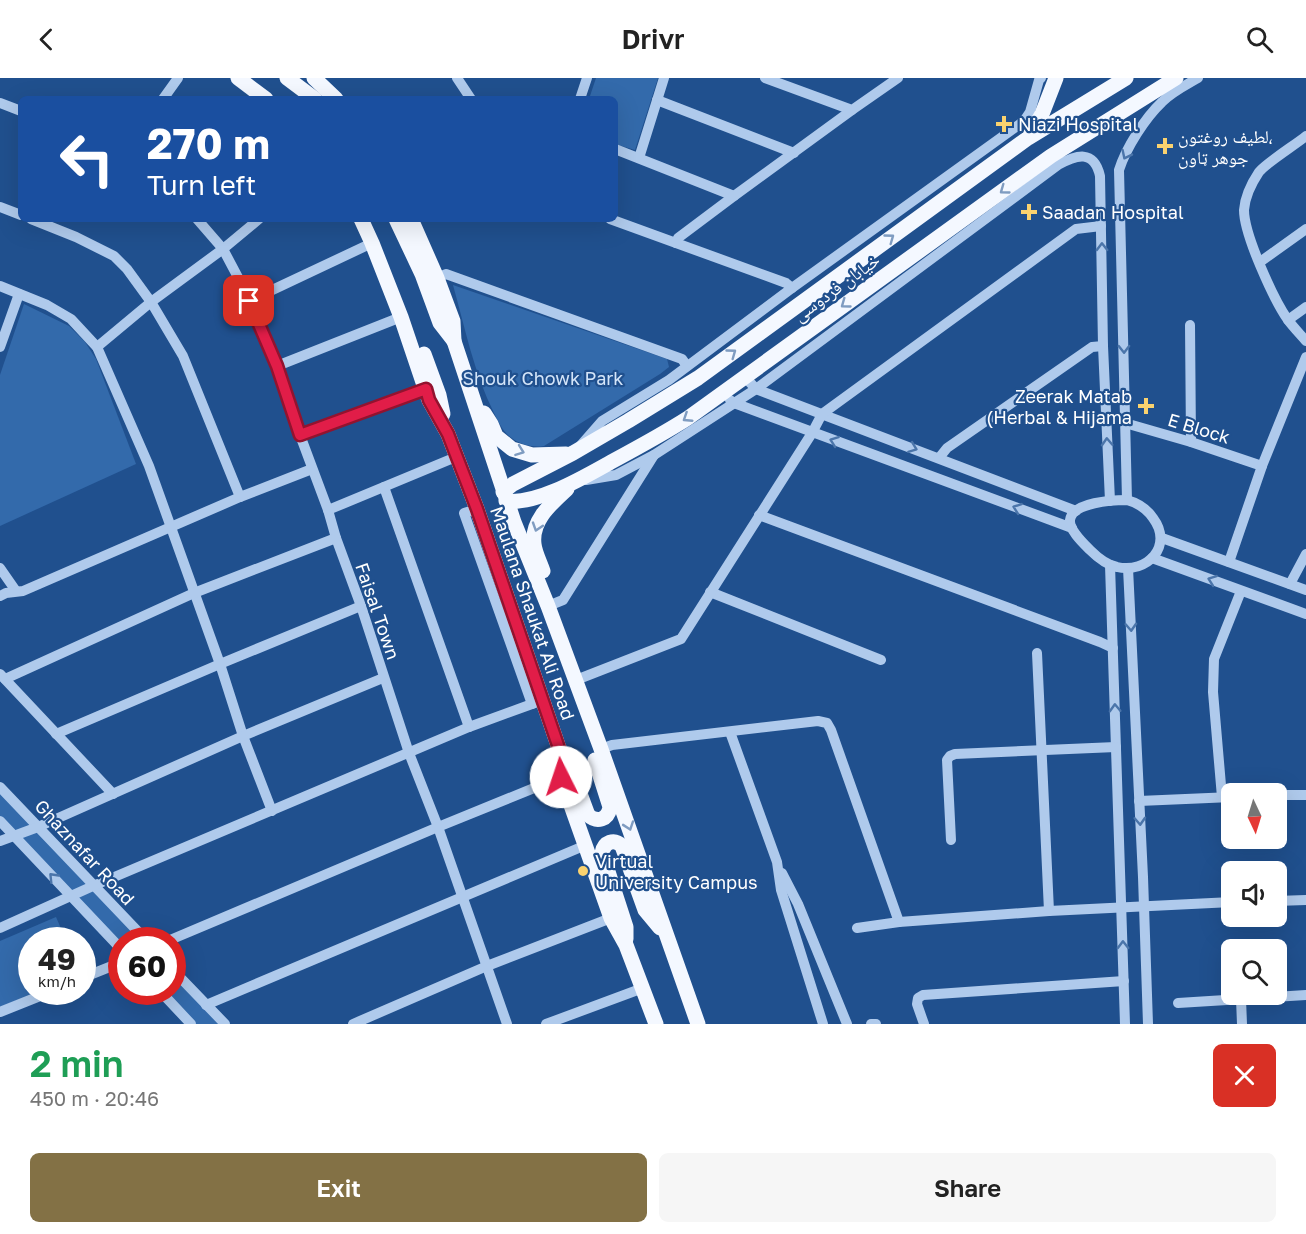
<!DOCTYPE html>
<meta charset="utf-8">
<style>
body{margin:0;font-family:"Golos Text","Noto Naskh Arabic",sans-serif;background:#f6f6f6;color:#222;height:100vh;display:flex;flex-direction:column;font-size:22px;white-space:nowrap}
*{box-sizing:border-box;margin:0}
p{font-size:20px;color:#767676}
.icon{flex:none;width:33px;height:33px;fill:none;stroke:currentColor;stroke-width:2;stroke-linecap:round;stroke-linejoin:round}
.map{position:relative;height:946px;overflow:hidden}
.drawer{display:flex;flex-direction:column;background:#fff;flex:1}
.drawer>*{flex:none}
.hud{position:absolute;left:18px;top:18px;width:600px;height:126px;border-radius:9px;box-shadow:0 6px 24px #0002;background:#1a4fa0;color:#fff;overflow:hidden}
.needle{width:39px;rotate:176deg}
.controls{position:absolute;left:1221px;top:705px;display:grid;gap:12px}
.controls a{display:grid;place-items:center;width:66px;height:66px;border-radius:9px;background:#fff;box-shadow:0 6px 24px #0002;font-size:30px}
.speed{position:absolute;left:18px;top:849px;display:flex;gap:12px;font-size:30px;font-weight:700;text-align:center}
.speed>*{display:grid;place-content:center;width:78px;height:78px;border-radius:50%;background:#fff;box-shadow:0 6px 24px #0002;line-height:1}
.speed small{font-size:15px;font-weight:400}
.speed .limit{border:9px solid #d22;background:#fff;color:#111}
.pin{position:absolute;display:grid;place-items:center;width:51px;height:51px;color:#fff;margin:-26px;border-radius:12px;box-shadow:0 3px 9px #0006}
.me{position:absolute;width:66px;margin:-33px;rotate:356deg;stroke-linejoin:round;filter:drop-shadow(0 0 4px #0008)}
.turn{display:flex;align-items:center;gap:21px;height:126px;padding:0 30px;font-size:27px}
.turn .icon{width:78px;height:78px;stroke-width:2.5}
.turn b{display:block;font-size:42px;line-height:51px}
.round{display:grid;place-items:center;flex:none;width:63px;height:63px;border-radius:9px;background:#f6f6f6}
.summary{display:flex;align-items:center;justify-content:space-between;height:102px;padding:0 30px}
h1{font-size:36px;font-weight:600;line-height:45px;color:#1e9e55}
.button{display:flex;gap:12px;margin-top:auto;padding:12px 30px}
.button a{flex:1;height:69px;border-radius:9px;background:#837145;color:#fff;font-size:24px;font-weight:600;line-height:69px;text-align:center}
.button a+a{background:#f6f6f6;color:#222}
header{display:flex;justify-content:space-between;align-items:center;height:78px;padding:0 30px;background:#fff;font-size:27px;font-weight:600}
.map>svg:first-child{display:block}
.green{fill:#336aab}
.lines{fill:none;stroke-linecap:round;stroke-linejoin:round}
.minor{stroke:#afcaec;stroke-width:10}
.major{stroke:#f4f8ff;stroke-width:15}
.oneway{stroke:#4b75aa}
.oneway2{stroke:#7f9cc1}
.route-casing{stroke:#92132f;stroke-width:15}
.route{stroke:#e11d48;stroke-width:10}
.poi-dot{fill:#fad26f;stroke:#20508e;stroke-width:2}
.labels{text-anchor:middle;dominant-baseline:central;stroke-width:4.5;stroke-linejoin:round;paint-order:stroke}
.poi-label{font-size:18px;fill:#fff;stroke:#20508e;text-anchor:start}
.street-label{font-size:18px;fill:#fff;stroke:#20508e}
.park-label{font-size:18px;fill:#d4e5f9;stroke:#20508e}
</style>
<header><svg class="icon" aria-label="back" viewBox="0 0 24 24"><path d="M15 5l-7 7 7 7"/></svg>Drivr<svg class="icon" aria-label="search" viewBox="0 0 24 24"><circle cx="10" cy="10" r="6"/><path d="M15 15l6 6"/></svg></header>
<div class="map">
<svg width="1306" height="946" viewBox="0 0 1306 946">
<rect width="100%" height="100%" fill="#20508e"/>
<g class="green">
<polygon points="596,0 658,0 635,72 615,66 615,21 589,21"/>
<path d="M453,207L667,281L669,289L660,296L544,368C532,370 518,366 509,358C502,352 498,343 494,335C474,295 465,250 453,207Z"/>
<polygon points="24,226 69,248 85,264 96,281 136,386 0,448 0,297"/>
<polygon points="0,709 145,862 122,862 121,869 0,741"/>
<polygon points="56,839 66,862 32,862 32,914 37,914 0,929 0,863"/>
<polygon points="173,892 223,946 195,946 164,914 172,914"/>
</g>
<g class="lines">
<g class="minor">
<polyline points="457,0 471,21"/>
<polyline points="765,0 852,32 898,0"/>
<polyline points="163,21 178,0"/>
<polyline points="580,21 587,0"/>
<polyline points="657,22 794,75"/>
<polyline points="0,25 21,33"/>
<path d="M1306,58C1295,67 1266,85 1259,94C1251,106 1245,118 1244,132C1244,157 1274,222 1288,242C1294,250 1300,256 1306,263"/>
<polyline points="615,71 734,118"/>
<polyline points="639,80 664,0"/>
<polyline points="0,129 21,137"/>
<polyline points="31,141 76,159 114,178 127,191 151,224 183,278 240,419"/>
<polyline points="197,141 223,171 241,205 277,288 300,357 328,432 336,460 361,528 409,675 438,749 507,946"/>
<polyline points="610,141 786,205 792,210"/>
<polyline points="676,165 678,160 734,118 852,32"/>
<polyline points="1260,184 1306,151"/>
<polyline points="437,200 446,196 682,281 687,288"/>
<polyline points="0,208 47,227 71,241 97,269 149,388 220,586 243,658 272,733"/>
<polyline points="249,223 372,165"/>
<polyline points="1288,242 1306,229"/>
<polyline points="1190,247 1191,364"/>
<polyline points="0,269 19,216"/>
<polyline points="97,269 151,224 223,171 259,141"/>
<polyline points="277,288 401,239"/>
<polyline points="745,299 756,311 1076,433"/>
<polyline points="730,322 734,325 1072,450"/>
<polyline points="1125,345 1191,364 1262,388 1229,484"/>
<polyline points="300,357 426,311"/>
<polyline points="581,367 602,343 669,302 792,210 1024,43 1030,34 1039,2 1041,0"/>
<polyline points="939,380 947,370 1092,269 1103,268"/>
<polyline points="1262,388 1306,279"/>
<path d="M586,402L616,397L654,377L756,311L1058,87C1076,77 1094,71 1100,98L1103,268L1110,423"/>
<polyline points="384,409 469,649"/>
<path d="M1127,422L1119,92C1126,70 1145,40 1162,24C1172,14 1186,7 1198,0"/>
<path d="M1127,422C1138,425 1147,431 1153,440C1174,468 1147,496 1117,489C1107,487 1097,479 1090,472C1083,465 1069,452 1070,442C1072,424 1114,422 1127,422Z"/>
<polyline points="477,431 464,435 532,626"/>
<polyline points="328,432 456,379"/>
<polyline points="759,437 1100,564 1113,570"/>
<polyline points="1162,460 1306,512"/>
<polyline points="1152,480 1306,536"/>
<polyline points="1110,487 1125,946"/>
<polyline points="0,490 16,513"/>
<polyline points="1128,490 1143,799 1148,946"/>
<polyline points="1290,506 1306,476"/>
<polyline points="710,514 881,582"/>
<polyline points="0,518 6,515 23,513 240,419 312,391"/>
<polyline points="548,528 563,522 654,377"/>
<polyline points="1037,575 1049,833"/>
<polyline points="0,596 113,716"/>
<polyline points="5,601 194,515 336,460"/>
<polyline points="576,602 681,561 812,355 822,336 1076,151 1101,148"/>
<polyline points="730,654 777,784 781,812 823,946"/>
<polyline points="56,656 220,586 361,528"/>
<polyline points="601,671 612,667 818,643 827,645 831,652 899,844"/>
<polyline points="0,709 146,862"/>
<polyline points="1276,717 1306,717"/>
<polyline points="1222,719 1213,614 1214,581 1241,513"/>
<polyline points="1139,723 1232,719"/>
<polyline points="0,743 122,872"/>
<polyline points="951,762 947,682 950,678 955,676 1116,669"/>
<polyline points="0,763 38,749 243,658 383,600"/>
<polyline points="782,795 798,826 847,946"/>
<polyline points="1276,823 1306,822"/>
<polyline points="0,850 93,808 469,649 543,622"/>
<polyline points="857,850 899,844 1049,833 1232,824"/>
<polyline points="170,862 438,749 561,699"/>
<polyline points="172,891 225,946"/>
<polyline points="82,900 122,884"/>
<polyline points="161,914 191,946"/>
<polyline points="1241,921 1242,946"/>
<polyline points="1178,925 1306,917"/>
<polyline points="206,927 586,767"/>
<polyline points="0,934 50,914"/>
<polyline points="353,946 487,888 611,840"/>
<polyline points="546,946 643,910"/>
<polyline points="871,946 876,946"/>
<polyline points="924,946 917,926 918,920 923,917 1124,903"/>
</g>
<g class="major">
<polyline points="238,0 266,21"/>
<polyline points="287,0 315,21"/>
<polyline points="314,0 336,21"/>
<polyline points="1030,57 1042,36 1056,0"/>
<polyline points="361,141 372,165 401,239 429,322 448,356 477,431 561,676 561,699 611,840 626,867 656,946"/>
<polyline points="396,141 422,196 440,245 454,263"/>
<polyline points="411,141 437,200 453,243 454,263 514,444 548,528 601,671 698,946"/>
<polyline points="424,276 439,317 443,336"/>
<polyline points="484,335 491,346 496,358 512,371 532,377 566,376"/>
<polyline points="503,414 513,406 573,375 628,343 698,300 1028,60 1126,0"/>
<path d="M506,423C537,427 584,399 611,384C637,370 663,356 688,340L1051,78L1176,0"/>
<path d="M543,493C540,484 535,475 534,466C531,442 552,425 567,411"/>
<path d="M562,677L572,694L588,737C597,745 608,742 610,729L595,682"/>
<path d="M626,861V849L602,775C604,764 614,760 622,768L645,832L660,850"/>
</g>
</g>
<defs><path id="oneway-chevron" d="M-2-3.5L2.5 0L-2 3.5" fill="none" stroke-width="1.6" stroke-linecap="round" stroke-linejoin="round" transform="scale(1.5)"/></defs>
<g class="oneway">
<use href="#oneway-chevron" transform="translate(1126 77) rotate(116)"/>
<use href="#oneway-chevron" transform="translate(1102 169) rotate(-91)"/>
<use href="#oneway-chevron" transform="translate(1124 271) rotate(89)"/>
<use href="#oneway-chevron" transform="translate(834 363) rotate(-160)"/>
<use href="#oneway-chevron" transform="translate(1107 364) rotate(-93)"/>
<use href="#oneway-chevron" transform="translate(913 370) rotate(21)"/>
<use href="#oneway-chevron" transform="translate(1017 430) rotate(-160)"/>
<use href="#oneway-chevron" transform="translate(1212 502) rotate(-160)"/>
<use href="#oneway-chevron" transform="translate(1131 549) rotate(87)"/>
<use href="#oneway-chevron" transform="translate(1115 630) rotate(-92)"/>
<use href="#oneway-chevron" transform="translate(1140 743) rotate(87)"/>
<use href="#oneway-chevron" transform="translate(53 799) rotate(-134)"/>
<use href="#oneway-chevron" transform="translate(1123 867) rotate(-91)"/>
</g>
<g class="oneway2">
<use href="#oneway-chevron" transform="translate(1004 112) rotate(144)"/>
<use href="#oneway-chevron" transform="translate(890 160) rotate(-36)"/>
<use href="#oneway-chevron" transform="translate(845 226) rotate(144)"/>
<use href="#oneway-chevron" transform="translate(732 275) rotate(-36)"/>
<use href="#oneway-chevron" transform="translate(687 340) rotate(147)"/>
<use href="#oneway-chevron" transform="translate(520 373) rotate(20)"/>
<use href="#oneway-chevron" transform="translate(537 449) rotate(108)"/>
<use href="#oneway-chevron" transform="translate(629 748) rotate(71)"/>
</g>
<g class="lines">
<g class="route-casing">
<polyline id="route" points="249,223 277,288 300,357 426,311 429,322 448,356 477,431 561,676 561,699"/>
</g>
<use href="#route" class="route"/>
</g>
<g class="poi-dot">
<path d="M1001 37h6v6h6v6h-6v6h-6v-6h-6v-6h6z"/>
<path d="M1162 59h6v6h6v6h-6v6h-6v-6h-6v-6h6z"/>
<path d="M1026 125h6v6h6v6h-6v6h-6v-6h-6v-6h6z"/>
<path d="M1143 319h6v6h6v6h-6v6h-6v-6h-6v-6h6z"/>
<circle cx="583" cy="793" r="6"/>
</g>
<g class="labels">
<g class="poi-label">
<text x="1018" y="46">Niazi Hospital</text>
<text x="1178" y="58">لطیف روغتون،<tspan x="1178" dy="21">جوهر ټاون</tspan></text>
<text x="1042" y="134">Saadan Hospital</text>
<text x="1132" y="318" text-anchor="end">Zeerak Matab<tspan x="1132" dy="21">(Herbal &amp; Hijama</tspan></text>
<text x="595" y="783">Virtual<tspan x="595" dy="21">University Campus</tspan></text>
</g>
<g class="street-label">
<text transform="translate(836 209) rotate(-36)">خیابان فردوسی</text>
<text transform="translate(1199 350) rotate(17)">E Block</text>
<text transform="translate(378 533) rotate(71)">Faisal Town</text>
<text transform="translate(533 535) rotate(71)">Maulana Shaukat Ali Road</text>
<text transform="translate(85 774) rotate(47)">Ghaznafar Road</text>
</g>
<g class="park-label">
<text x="543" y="300">Shouk Chowk Park</text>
</g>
</g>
</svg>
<div class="controls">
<a><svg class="needle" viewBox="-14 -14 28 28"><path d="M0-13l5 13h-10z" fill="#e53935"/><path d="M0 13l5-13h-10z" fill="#767676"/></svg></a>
<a><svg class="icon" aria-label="sound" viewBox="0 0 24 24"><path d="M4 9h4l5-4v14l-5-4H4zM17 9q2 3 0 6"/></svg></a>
<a><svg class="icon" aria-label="search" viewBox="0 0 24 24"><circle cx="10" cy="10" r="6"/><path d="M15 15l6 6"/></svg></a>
</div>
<div class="speed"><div>49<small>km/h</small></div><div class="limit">60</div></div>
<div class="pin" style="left:249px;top:223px;background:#d93025"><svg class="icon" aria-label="arrive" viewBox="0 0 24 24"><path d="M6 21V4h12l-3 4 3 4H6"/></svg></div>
<svg class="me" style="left:561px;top:699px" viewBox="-20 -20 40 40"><circle r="19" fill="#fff"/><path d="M0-13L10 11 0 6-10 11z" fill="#e11d48"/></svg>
<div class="hud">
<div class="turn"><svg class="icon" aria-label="left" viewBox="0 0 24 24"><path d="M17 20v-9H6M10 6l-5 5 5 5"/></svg><div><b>270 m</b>Turn left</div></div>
</div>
</div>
<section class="drawer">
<div class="summary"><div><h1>2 min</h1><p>450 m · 20:46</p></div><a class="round" style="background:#d93025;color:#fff"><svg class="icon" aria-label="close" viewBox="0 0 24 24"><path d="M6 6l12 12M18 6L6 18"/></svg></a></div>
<div class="button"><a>Exit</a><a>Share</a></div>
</section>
